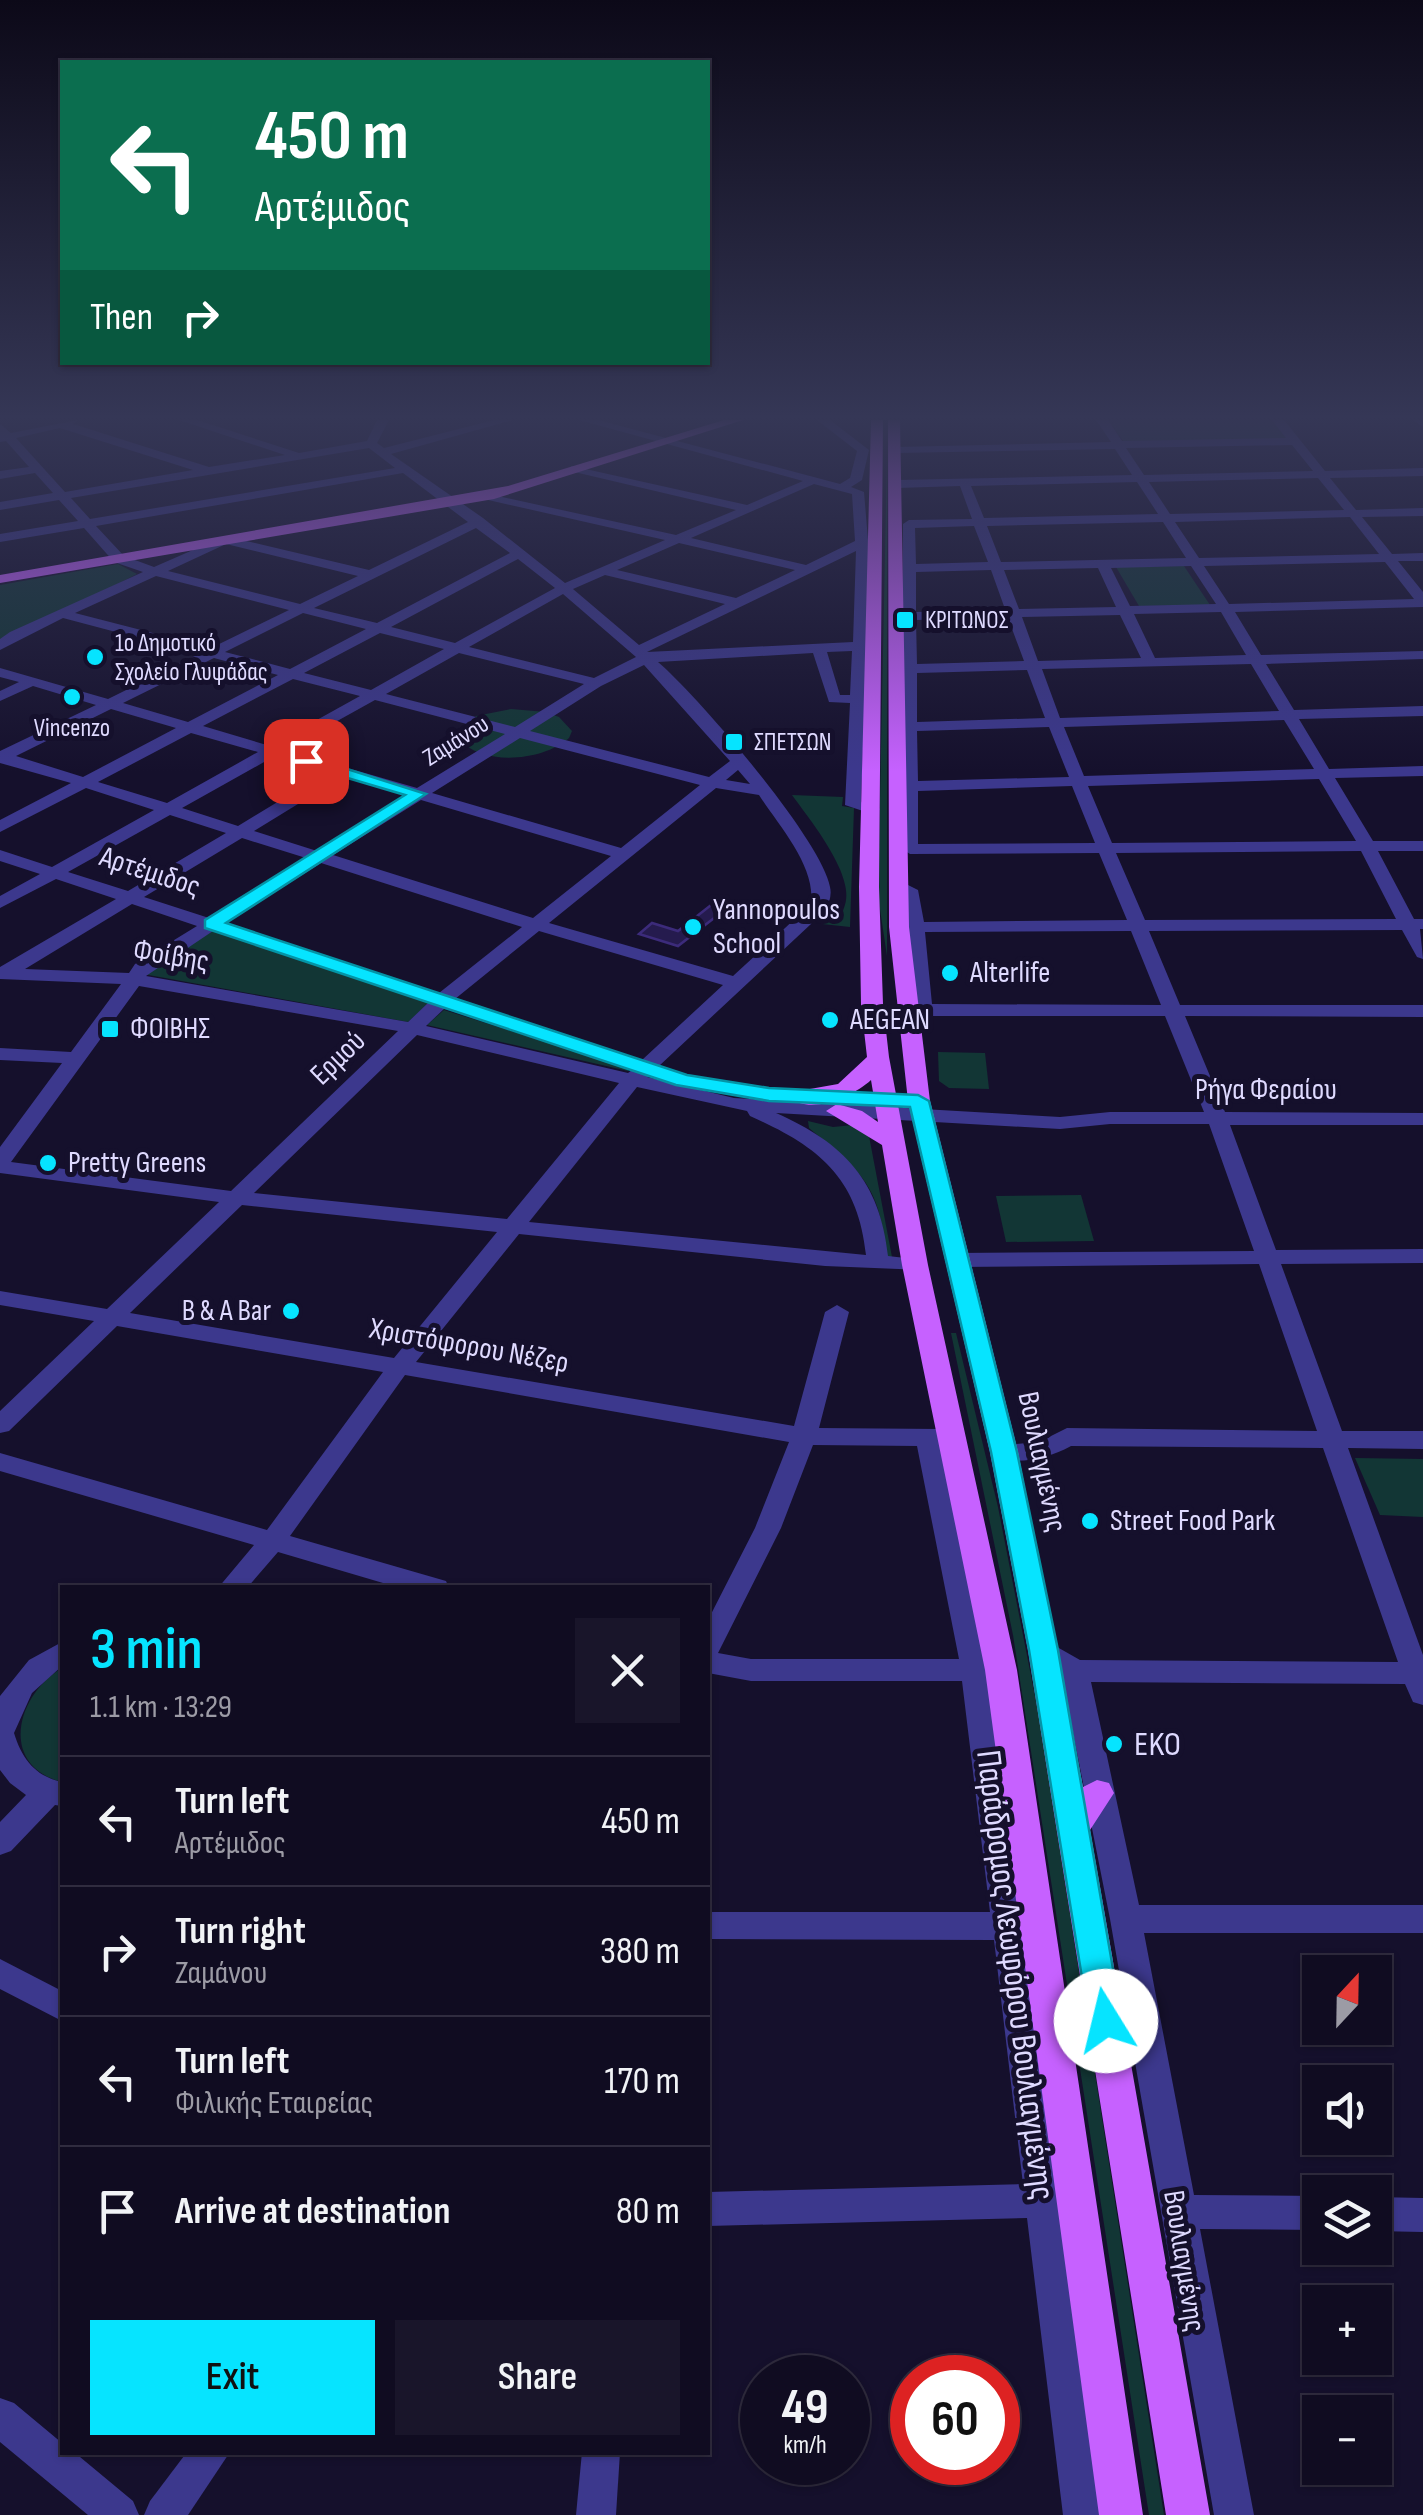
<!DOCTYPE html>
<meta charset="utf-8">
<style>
body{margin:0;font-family:"Sofia Sans Condensed",sans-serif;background:#19152a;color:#f1f3f6;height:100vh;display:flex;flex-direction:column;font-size:38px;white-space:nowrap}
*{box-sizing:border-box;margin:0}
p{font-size:32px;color:#9c9ba5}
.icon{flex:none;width:55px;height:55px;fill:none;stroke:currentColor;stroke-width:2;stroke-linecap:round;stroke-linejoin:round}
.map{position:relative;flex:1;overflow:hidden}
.side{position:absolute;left:60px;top:1585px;width:650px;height:870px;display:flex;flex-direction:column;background:#100c21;border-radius:0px;box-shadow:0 2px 8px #0004,0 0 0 2px #302c3f}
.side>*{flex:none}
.banner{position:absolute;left:60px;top:60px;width:650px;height:305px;border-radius:0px;box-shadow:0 2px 8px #0004,0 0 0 2px #302c3f;background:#0b6e4f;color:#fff;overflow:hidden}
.needle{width:65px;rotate:22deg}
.fabs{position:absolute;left:1302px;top:1955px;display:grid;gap:20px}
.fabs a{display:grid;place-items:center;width:90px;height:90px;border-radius:0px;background:#100c21;box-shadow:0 2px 8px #0004,0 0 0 2px #302c3f;font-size:50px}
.speed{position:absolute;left:740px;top:2355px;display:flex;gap:20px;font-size:50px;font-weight:700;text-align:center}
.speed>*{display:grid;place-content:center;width:130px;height:130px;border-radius:50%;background:#100c21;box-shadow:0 2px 8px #0004,0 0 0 2px #302c3f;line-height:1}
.speed small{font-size:25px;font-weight:400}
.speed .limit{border:15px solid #d22;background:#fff;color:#111}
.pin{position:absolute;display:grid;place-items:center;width:85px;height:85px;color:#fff;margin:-42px;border-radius:20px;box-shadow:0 5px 15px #0006}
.me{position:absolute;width:110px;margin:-55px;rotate:351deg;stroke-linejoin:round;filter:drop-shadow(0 0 8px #0008)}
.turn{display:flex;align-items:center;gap:35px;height:210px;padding:0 30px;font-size:45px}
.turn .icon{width:130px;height:130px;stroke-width:2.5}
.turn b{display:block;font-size:70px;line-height:85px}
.then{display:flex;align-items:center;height:95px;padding:0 30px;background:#0003;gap:20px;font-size:38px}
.round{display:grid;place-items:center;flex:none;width:105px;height:105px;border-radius:0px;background:#19152a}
.overview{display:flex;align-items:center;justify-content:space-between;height:170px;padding:0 30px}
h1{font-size:60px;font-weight:600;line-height:75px;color:#06e4ff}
.primary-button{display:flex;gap:20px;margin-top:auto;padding:20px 30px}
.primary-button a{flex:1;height:115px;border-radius:0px;background:#06e4ff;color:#111;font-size:40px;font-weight:600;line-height:115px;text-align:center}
.primary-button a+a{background:#19152a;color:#f1f3f6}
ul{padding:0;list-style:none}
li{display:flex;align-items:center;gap:30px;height:130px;padding:0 30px;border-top:2px solid #302c3f}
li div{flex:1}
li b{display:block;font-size:38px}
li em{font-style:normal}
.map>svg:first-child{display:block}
.green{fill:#123635}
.building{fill:#251b4e;stroke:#3c2b7b;stroke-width:2.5}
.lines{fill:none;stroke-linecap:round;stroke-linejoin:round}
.minor{fill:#3c388d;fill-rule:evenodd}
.major{fill:#c661ff;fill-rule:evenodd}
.route{fill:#06e4ff;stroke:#0494a6;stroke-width:2.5}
.poi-dot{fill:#06e4ff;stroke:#15102c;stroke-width:4}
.labels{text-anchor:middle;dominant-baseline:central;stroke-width:10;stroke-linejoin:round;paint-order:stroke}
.far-poi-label{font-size:25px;fill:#dfdaff;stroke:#15102c;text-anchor:start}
.far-street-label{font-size:25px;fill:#dfdaff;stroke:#15102c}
.street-label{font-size:30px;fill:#dfdaff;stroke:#15102c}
.poi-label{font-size:30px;fill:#dfdaff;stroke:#15102c;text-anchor:start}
.near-poi-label{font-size:35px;fill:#dfdaff;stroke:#15102c;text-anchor:start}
.near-street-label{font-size:35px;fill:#dfdaff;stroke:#15102c}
</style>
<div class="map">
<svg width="1423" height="2515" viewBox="0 0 1423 2515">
<rect width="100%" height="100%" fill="#15102c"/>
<g class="green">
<polygon points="1108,420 1271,420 1289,439 1124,442"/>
<polygon points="887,456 887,956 878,896"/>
<polygon points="118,564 137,574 0,644 0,585"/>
<polygon points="1184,566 1210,605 1139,606 1116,567"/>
<path d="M511,709L546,712L559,717L572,731L569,738C543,761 483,767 459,739V731L476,716Z"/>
<path d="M792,795L843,797L842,806L854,808L850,927L822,924L844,908C858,878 810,820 792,795Z"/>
<polygon points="216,929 432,1000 408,1022 143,974"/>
<polygon points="444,1010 629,1068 628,1071 427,1025"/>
<polygon points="938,1052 985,1053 989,1089 949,1088 939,1081"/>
<path d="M808,1121L833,1127L853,1125L869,1136L892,1257L886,1259C881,1186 863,1173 809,1128Z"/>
<polygon points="1081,1195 1094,1241 1006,1242 996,1196"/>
<polygon points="951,1333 956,1333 998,1507 1040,1722 1164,2515 1149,2515 1013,1635"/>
<polygon points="1355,1458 1423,1459 1423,1517 1380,1515"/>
<path d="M62,1668V1782C0,1766 14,1697 62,1668Z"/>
</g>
<polygon class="building" points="720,898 727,908 678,946 639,934 652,923 678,931"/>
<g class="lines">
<g class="minor">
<path d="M78,420L73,424L209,467L285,455L179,420H197L299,453L367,441L377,420H389L377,443L384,448L494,420H513L391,454L483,518L565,583L665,540L484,499V493L676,535L736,510L566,470L572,466L747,505L803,481L579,420H598L840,484L850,478L857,451L817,420H830L869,450L862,480L851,487L864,492L870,564L861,802L880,809L872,814L845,805L850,703L829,702L813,653L658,662C697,695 822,840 830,887C832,895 829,903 826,910L659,1066L666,1071L663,1075L647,1077L734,1098L1060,1117L1110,1112H1204L1165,1016H923L913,1010L903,897L892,891V883H904L918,890L924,922L1127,920L1099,853L910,854L902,849V673L890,669L902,665L903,524L909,520L972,519L960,486L897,488L891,484L897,480L1132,475L1115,449L895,453L889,450L895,447L1111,442L1096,420H1108L1122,441L1286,438L1272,420H1284L1325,471L1423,468V476L1330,478L1356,510L1423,508V516L1362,517L1392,554L1423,553V561H1398L1423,592V607L1235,612L1261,655L1423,651V659L1266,664L1294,710L1423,706V716L1299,719L1329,769L1423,766V776L1335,778L1373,841H1423V851H1378L1414,919H1423V929H1420L1423,959L1417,957L1402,930L1149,931L1180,1005H1423V1017L1185,1016L1225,1112L1423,1113V1125H1230L1276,1250L1423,1249V1263L1281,1264L1342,1431H1423V1449L1348,1448L1423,1655V1705L1413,1702L1405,1684L1091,1682L1139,1905H1423V1933H1144L1194,2195L1320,2196V2230L1200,2229L1254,2515H1214L1110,1919L1062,1677L1033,1657L1029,1650L1033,1643L1043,1639L1080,1660L1398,1662L1323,1448L1071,1446C1049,1458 1021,1465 995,1458L991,1452L995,1446L1039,1442L1067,1428L1317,1431L1259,1264L956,1267L945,1260L956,1253L1254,1251L1209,1124H1110L1060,1129L776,1113C844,1143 880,1181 888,1256L923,1260L926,1265L923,1270L825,1266L519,1234L416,1362L794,1426L825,1312L837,1305L849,1312L819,1428L940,1429L949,1432L952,1438L942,1446L989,1670L1103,2515H1063L1027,2218L708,2226V2192L1023,2184L994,1940L708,1939V1912H990L962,1681H751L708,1673V1620L755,1528L789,1442L405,1375L290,1536L446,1581L449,1588H400L278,1552L247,1588H218L254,1545L0,1471V1453L267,1530L383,1372L117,1326L9,1431L0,1433V1411L94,1321L0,1305V1291L107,1309L219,1202L0,1173V1147L62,1063L0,1060V1048L71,1052L121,984L0,979V967L116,899L56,879L0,908V896L40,874L0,861V850L52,867L154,810L86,788L0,832V820L71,783L0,763V751L96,705L33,686L0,701V691L19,682L0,677V668L108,699L199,654L63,618L0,650V639L10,632L143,572L114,562L84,528L0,542V534L78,521L59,500L0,510V502L53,493L35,473L0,479V471L29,467L6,441L0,442V424L11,433ZM60,428L193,470L65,492L16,438ZM1292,445L1313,471L1144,475L1126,448ZM369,448L395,468L90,519L71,498ZM403,473L468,522L369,570L225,536L154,567L124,556L96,526ZM1318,478L1344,510L1170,514L1149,482ZM1137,482L1158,514L984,518L971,486ZM814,484L852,494L855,541L806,565L691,538ZM1350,517L1379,554L1199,558L1175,522ZM1163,522L1186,558L1001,562L987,526ZM974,526L988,562L916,564L915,528ZM476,528L510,553L377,623L314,608ZM679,543L795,570L736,598L617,570ZM226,544L358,576L300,604L168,571ZM856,551L853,642L647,652ZM518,559L555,588L455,643L391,627ZM1385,562L1414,599L1229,604L1204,566ZM1191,566L1216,604L1130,606L1111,568ZM1098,568L1116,607L1019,609L1004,570ZM991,570L1005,609L916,612V572ZM605,575L725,604L639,645L573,589ZM156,576L289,610L211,648L75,613ZM563,594L636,657L594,678L469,647ZM1221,612L1246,655L1155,658L1134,614ZM303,613L366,629L290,669L225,652ZM1120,615L1141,658L1038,661L1022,617ZM1008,618L1024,661L917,664L916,620ZM380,633L444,649L371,690L304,673ZM852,651L850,695H840L827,652ZM459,653L584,684L515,727L386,694ZM214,658L278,675L188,722L123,703ZM1251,664L1279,711L1060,718L1042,669ZM644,665L730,761L709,777L530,731L601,686ZM1027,670L1045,718L917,722V673ZM293,679L360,696L270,746L203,726ZM375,700L505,734L417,788L285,750ZM111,709L176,728L83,777L16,756ZM1284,720L1314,769L1084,776L1064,727ZM1049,727L1069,777L918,781L917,731ZM191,733L258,752L167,803L98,782ZM520,738L700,785L621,848L432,793ZM273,757L327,772L238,826L182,808ZM738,770L750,784L726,780ZM342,777L406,795L317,851L254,831ZM1319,779L1356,841L1112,843L1088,786ZM1072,786L1095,843L918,844V791ZM716,788L759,795C779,826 816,866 811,904L733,976L549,923ZM421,800L611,856L533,918L333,855ZM170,815L226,833L128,891L68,872ZM242,838L306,858L209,918L144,897ZM1361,851L1396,919L1145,920L1116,853ZM321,863L522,927L439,993L226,923ZM132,904L197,926L135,964L129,973L25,969ZM213,931L429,1002L408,1022L146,976ZM539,931L723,985L642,1060L455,999ZM1131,931L1161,1005L932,1004L925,932ZM139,986L398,1031L231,1191L11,1162ZM445,1008L632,1070L628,1073L426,1026ZM417,1035L619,1083L507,1219L254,1193ZM637,1087L747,1111L750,1116C818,1146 858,1177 866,1255L529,1222ZM242,1205L497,1232L394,1358L130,1313ZM813,1445L917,1446L959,1659H751L718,1653L781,1528Z"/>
<polygon points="1413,420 1423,420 1423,427"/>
<path d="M62,1642V1666L32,1693L14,1733C22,1759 35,1776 62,1782V1806L55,1805L11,1851L0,1855V1822L26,1795L10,1783L0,1770V1696L29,1660Z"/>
<polygon points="0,1959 62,1991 62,2021 0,1989"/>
<polygon points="1375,2197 1423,2198 1423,2232 1375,2231"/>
<polygon points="0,2398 14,2403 62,2443 62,2452 74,2452 133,2501 139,2515 88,2515 0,2442"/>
<polygon points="187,2452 230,2452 188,2515 144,2515 150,2501"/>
<polygon points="582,2452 620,2452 616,2515 576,2515"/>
</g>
<g class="major">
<polygon points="724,420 743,420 494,499 0,583 0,575 508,486"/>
<path d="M871,420H883L879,887L883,1004L889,1057L928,1265L1017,1670L1143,2515H1099L985,1670L902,1265L882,1145L826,1111L837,1104L862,1111L878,1122L871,1080C854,1096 809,1116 790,1097L793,1092L838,1084L867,1057L861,1004L859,887Z"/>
<polygon points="888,420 900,420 909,927 930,1101 1018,1452 1083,1787 1097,1780 1109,1783 1114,1793 1090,1830 1210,2515 1166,2515 1028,1650 990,1452 908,1101 889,927"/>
</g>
</g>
<linearGradient id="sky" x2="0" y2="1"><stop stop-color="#0c0918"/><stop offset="0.54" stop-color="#353756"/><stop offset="1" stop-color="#353756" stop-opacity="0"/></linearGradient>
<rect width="1423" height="772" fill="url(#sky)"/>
<polygon class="route" points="306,756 426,794 226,923 687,1075 769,1088 918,1095 929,1101 1017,1452 1058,1650 1122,2021 1117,2031 1106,2036 1094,2031 1089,2021 1029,1650 991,1452 910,1107 769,1101 676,1085 205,928 205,920 405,795 300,764 298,761"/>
<g class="poi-dot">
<rect x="895" y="610" width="20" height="20" rx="5"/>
<circle cx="95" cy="657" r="10"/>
<circle cx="72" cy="697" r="10"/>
<rect x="724" y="732" width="20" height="20" rx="5"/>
<circle cx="693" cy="927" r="10"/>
<circle cx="950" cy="973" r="10"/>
<circle cx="830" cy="1020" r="10"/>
<rect x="100" y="1019" width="20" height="20" rx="5"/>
<circle cx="48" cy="1163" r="10"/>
<circle cx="291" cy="1311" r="10"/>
<circle cx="1090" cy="1521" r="10"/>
<circle cx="1114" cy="1744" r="10"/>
</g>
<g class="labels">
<g class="far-poi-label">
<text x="925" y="620">ΚΡΙΤΩΝΟΣ</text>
<text x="115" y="643">1ο Δημοτικό<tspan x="115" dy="29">Σχολείο Γλυφάδας</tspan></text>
<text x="72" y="728" text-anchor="middle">Vincenzo</text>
<text x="754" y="742">ΣΠΕΤΣΩΝ</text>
</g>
<g class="far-street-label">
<text transform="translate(456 741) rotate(-32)">Ζαμάνου</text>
</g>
<g class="street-label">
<text transform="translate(150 872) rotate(18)">Αρτέμιδος</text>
<text transform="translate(171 956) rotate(9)">Φοίβης</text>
<text transform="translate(338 1058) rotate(-44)">Ερμού</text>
<text x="1266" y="1090">Ρήγα Φεραίου</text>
<text transform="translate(469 1346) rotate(10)">Χριστόφορου Νέζερ</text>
<text transform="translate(1042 1462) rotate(78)">Βουλιαγμένης</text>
<text transform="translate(1184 2261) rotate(81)">Βουλιαγμένης</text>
</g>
<g class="poi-label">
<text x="713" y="910">Yannopoulos<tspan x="713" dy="34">School</tspan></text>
<text x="970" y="973">Alterlife</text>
<text x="850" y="1020">AEGEAN</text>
<text x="130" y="1029">ΦΟΙΒΗΣ</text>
<text x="68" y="1163">Pretty Greens</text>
<text x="271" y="1311" text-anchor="end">B &amp; A Bar</text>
<text x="1110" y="1521">Street Food Park</text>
</g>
<g class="near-poi-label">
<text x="1134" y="1744">EKO</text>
</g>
<g class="near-street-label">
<text transform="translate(1015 1975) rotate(83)">Παράδρομος Λεωφόρου Βουλιαγμένης</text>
</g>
</g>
</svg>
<div class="fabs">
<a><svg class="needle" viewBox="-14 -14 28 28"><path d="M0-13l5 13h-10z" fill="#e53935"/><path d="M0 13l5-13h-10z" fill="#9c9ba5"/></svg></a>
<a><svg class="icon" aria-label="sound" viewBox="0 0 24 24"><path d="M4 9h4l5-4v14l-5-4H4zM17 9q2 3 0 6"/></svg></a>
<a><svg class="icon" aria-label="layers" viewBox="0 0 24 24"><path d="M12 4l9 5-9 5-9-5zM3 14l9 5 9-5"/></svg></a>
<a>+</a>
<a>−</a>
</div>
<div class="speed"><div>49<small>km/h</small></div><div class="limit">60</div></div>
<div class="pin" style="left:306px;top:761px;background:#d93025"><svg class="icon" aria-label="arrive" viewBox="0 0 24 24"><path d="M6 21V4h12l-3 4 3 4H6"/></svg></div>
<svg class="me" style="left:1106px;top:2021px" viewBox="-20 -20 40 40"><circle r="19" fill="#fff"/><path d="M0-13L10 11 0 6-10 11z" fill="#06e4ff"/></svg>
<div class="banner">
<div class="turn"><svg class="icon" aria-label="left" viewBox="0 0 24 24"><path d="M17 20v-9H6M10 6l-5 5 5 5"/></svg><div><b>450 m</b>Αρτέμιδος</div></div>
<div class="then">Then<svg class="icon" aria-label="right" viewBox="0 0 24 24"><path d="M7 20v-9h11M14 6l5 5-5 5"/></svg></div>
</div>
<section class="side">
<div class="overview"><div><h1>3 min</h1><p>1.1 km · 13:29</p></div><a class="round"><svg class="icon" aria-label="close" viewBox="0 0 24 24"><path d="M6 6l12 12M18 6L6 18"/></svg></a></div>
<ul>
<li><svg class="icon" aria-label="left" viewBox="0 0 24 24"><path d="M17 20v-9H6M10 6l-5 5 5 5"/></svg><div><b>Turn left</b><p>Αρτέμιδος</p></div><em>450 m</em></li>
<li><svg class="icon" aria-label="right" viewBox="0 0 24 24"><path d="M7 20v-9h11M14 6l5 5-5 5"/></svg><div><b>Turn right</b><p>Ζαμάνου</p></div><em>380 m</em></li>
<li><svg class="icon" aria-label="left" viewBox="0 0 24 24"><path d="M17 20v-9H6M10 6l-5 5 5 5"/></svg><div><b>Turn left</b><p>Φιλικής Εταιρείας</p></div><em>170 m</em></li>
<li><svg class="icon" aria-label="arrive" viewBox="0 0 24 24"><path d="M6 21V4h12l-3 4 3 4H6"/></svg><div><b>Arrive at destination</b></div><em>80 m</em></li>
</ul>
<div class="primary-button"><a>Exit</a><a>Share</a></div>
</section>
</div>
